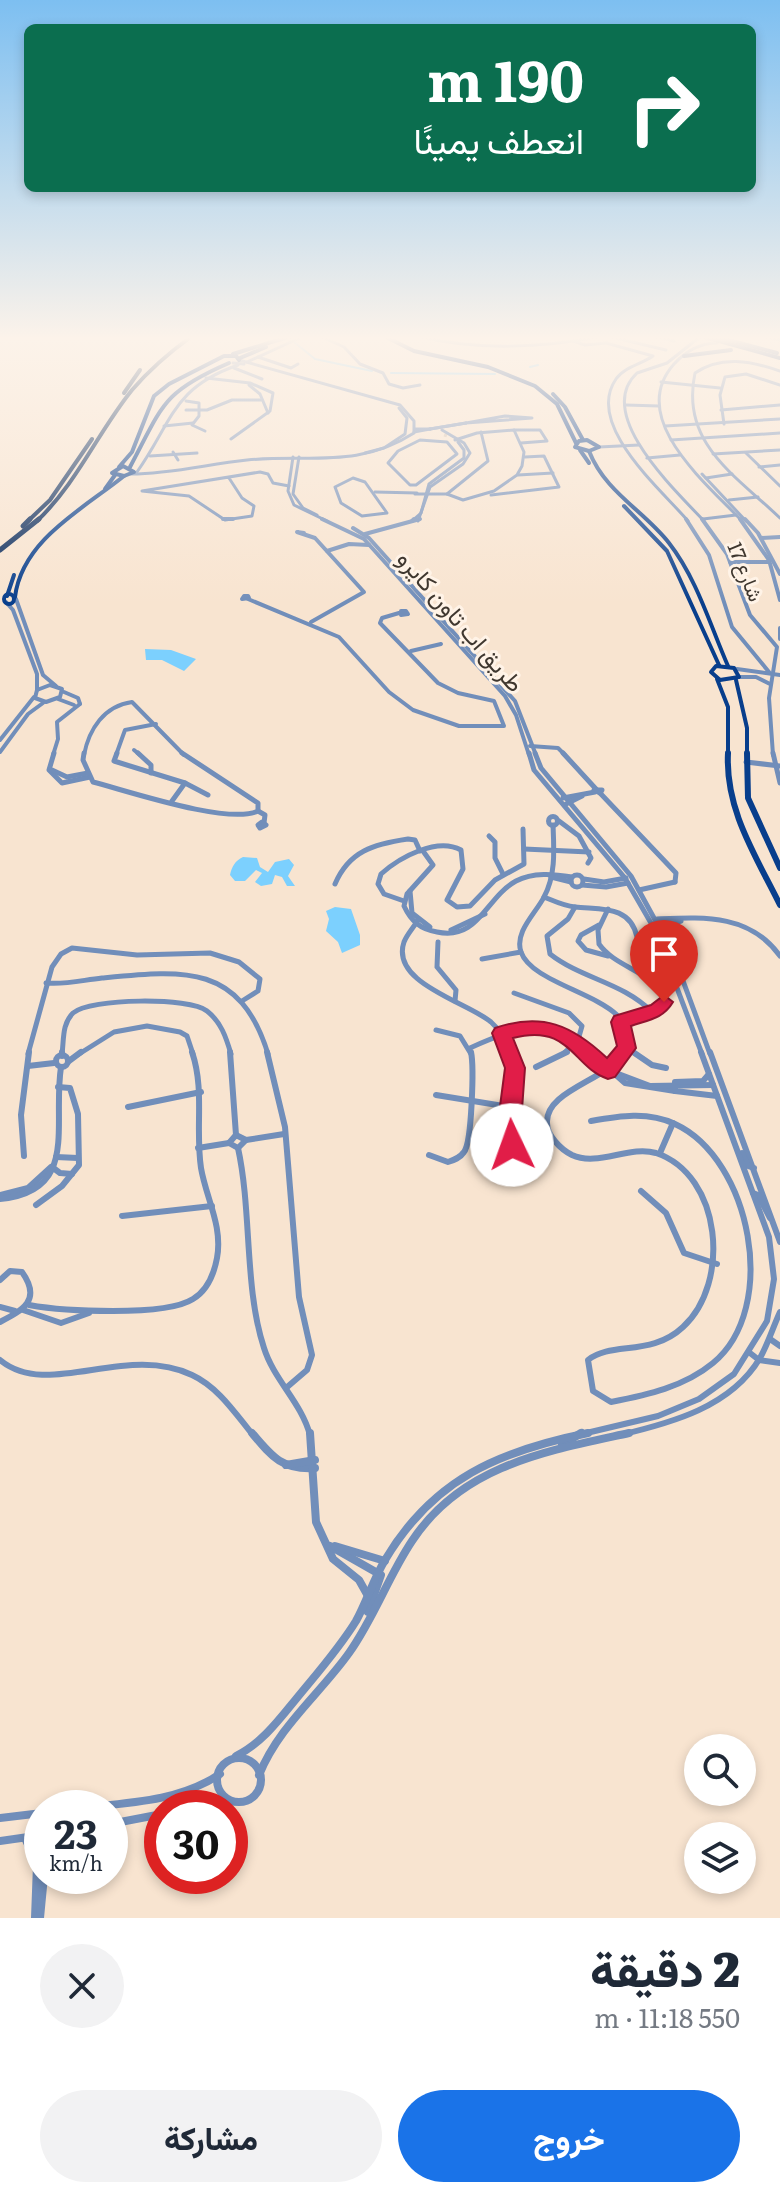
<!DOCTYPE html>
<html lang="ar">
<meta charset="utf-8">
<style>
body{margin:0;font-family:Literata,Vazirmatn,serif;background:#f2f2f3;color:#1f2937;direction:rtl;height:100vh;display:flex;flex-direction:column;font-size:30px;white-space:nowrap}
*{box-sizing:border-box;margin:0}
p{font-size:26px;color:#747a83}
.icon{flex:none;width:44px;height:44px;fill:none;stroke:currentColor;stroke-width:2;stroke-linecap:round;stroke-linejoin:round}
.map{position:relative;height:1918px;overflow:hidden;direction:ltr}
.panel{display:flex;flex-direction:column;background:#fff;flex:1}
.panel>*{flex:none}
.top-card{position:absolute;left:24px;top:24px;width:732px;height:168px;border-radius:12px;box-shadow:0 4px 12px #0003;direction:rtl;background:#0b6e4f;color:#fff;overflow:hidden}
.tools{position:absolute;left:684px;top:1734px;display:grid;gap:16px}
.tools a{display:grid;place-items:center;width:72px;height:72px;border-radius:50%;background:#fff;box-shadow:0 4px 12px #0003;font-size:40px}
.speed{position:absolute;left:24px;top:1790px;display:flex;gap:16px;font-size:40px;font-weight:700;text-align:center}
.speed>*{display:grid;place-content:center;width:104px;height:104px;border-radius:50%;background:#fff;box-shadow:0 4px 12px #0003;line-height:1}
.speed small{font-size:20px;font-weight:400}
.speed .limit{border:12px solid #d22;background:#fff;color:#111}
.pin{position:absolute;display:grid;place-items:center;width:68px;height:68px;color:#fff;margin:-82px -34px;border-radius:50% 50% 50% 0;rotate:-45deg;box-shadow:0 0 8px #0007}
.pin .icon{rotate:45deg}
.me{position:absolute;width:88px;margin:-44px;rotate:357deg;stroke-linejoin:round;filter:drop-shadow(0 0 6px #0008)}
.turn{display:flex;align-items:center;gap:28px;height:168px;padding:0 40px;font-size:36px}
.turn .icon{width:104px;height:104px;stroke-width:2.5}
.turn b{display:block;font-size:56px;line-height:68px}
.round{display:grid;place-items:center;flex:none;width:84px;height:84px;border-radius:42px;background:#f2f2f3}
.overview{display:flex;align-items:center;justify-content:space-between;height:136px;padding:0 40px}
h1{font-size:48px;font-weight:800;line-height:60px}
.action{display:flex;gap:16px;margin-top:auto;padding:16px 40px}
.action a{flex:1;height:92px;border-radius:48px;background:#1a73e8;color:#fff;font-size:32px;font-weight:800;line-height:92px;text-align:center}
.action a+a{background:#f2f2f3;color:#1f2937}
.map>svg:first-child{display:block}
.water{fill:#7cd0fe}
.lines{fill:none;stroke-linecap:round;stroke-linejoin:round}
.stream{stroke:#7cd0fe;stroke-width:2}
.minor-tunnel{stroke:#d3c1b0;stroke-width:3;stroke-dasharray:3 1;stroke-linecap:butt}
.minor-far4{stroke:#718eba;stroke-width:3}
.minor-far3{stroke:#718eba;stroke-width:4}
.minor-far2{stroke:#718eba;stroke-width:5}
.minor-far1{stroke:#718eba;stroke-width:6}
.minor{stroke:#718eba;stroke-width:8}
.major-far1{stroke:#083e8c;stroke-width:4}
.major{stroke:#083e8c;stroke-width:6}
.highway-far1{stroke:#06285a;stroke-width:4}
.highway{stroke:#06285a;stroke-width:5}
.route{fill:#e11d48;stroke:#92132f;stroke-width:2}
.labels{text-anchor:middle;dominant-baseline:central;stroke-width:6;stroke-linejoin:round;paint-order:stroke}
.far-street-label{font-size:20px;fill:#3f372f;stroke:#fff3e7}
.street-label{font-size:24px;fill:#3f372f;stroke:#fff3e7}
</style>
<div class="map">
<svg width="780" height="1918" viewBox="0 0 780 1918">
<rect width="100%" height="100%" fill="#f8e4d0"/>
<g class="water">
<polygon points="145,649 171,650 196,659 184,671 162,660 146,660"/>
<path d="M243,857L257,858L260,867L268,872L275,862L289,859L294,865L288,876L295,886H287L282,877L275,875L272,884L261,886L255,882L262,873L256,870L245,881H235L230,875C232,866 235,861 243,857Z"/>
<polygon points="335,907 351,909 360,935 360,945 342,953 338,942 326,931 329,919 326,911"/>
</g>
<g class="lines">
<g class="stream">
<polyline points="246,336 268,338"/>
<polyline points="294,342 315,359 372,371"/>
<polyline points="530,367 538,365"/>
<polyline points="391,373 495,374"/>
</g>
<polyline class="minor-tunnel" points="444,435 447,436"/>
<g class="minor-far4">
<polyline points="320,336 344,347 360,364 383,373 389,384 403,388 420,385"/>
<path d="M418,336C476,351 543,348 601,336"/>
<polyline points="607,336 666,350"/>
<polyline points="654,336 674,341"/>
<path d="M701,336L667,363L637,373C593,414 676,491 704,521"/>
<polyline points="763,336 780,340"/>
<path d="M573,341L585,345L606,343L653,356C642,364 624,367 616,379C584,425 662,490 688,521"/>
<path d="M717,343C700,343 685,352 674,364C626,418 706,483 742,521"/>
<polyline points="258,357 291,368 298,364"/>
<polyline points="247,362 304,336"/>
<polyline points="233,363 244,364"/>
<polyline points="234,368 262,379"/>
<path d="M780,371C751,361 721,355 695,373C680,443 735,475 780,518"/>
<polyline points="206,378 250,383 273,393 270,411 231,439"/>
<polyline points="661,382 720,388"/>
<polyline points="249,385 260,394 268,413"/>
<polyline points="186,401 199,403 199,416 192,425 205,431"/>
<polyline points="626,405 659,406"/>
<polyline points="186,410 207,410 232,400 261,400"/>
<polyline points="721,410 780,405"/>
<polygon points="505,416 532,418 466,423"/>
<polyline points="724,424 720,395 725,377 746,374 780,385"/>
<polyline points="164,426 193,423"/>
<polyline points="665,426 780,419"/>
<polyline points="415,429 430,429"/>
<polyline points="430,429 466,423"/>
<polyline points="430,429 466,423"/>
<polyline points="514,430 540,430 547,441 521,443"/>
<polyline points="414,432 430,429"/>
<polygon points="420,440 447,442 457,454 416,485 410,485 388,463 398,451"/>
<polyline points="671,440 780,433"/>
<polyline points="599,447 639,445"/>
<polyline points="173,452 178,460"/>
<polyline points="365,453 384,448 405,434 407,418 399,408"/>
<polyline points="746,453 780,486"/>
<polyline points="713,454 780,450"/>
<polyline points="150,456 197,453"/>
<polyline points="293,457 288,491 294,505 327,521"/>
<polyline points="299,457 293,494 303,508 317,515"/>
<polyline points="647,458 680,455"/>
<polyline points="759,467 780,465"/>
<path d="M137,472C173,421 172,388 238,365"/>
<path d="M131,474C171,474 208,464 247,460C309,454 358,469 414,433V421L400,405L239,360"/>
<polyline points="702,474 746,521"/>
<polyline points="518,475 553,473"/>
<polyline points="229,478 242,498 254,506 252,516 225,520 189,496 142,491 260,472 268,474 273,483 289,486"/>
<polygon points="353,478 365,482 387,513 362,516 341,503 335,487"/>
<polyline points="706,478 732,474"/>
<polyline points="375,492 417,493"/>
<polyline points="415,494 447,494 463,500 494,491 517,475 522,466 524,452 514,430 477,433 455,440"/>
<polyline points="447,494 488,461 481,432"/>
<polyline points="491,495 559,487 544,456 525,457"/>
<polyline points="729,500 758,497"/>
<polyline points="703,519 736,515"/>
<polyline points="412,521 421,513 429,484 464,458 464,450 458,442"/>
<polyline points="418,521 430,487 463,464 470,453 464,443 442,430"/>
</g>
<g class="minor-far3">
<polyline points="223,519 233,519"/>
<polyline points="322,519 364,539 505,696 516,715 529,755"/>
<polyline points="686,519 709,555 732,627 769,672"/>
<polyline points="702,519 727,554 750,615 777,647 769,698 773,755"/>
<polyline points="740,519 769,560 780,600"/>
<polyline points="745,519 758,533 780,574"/>
<polyline points="412,521 414,519"/>
<polyline points="353,528 369,538 515,701 536,755"/>
<polyline points="304,533 297,532 315,538 364,592 311,622"/>
<polyline points="365,534 420,519"/>
<polyline points="761,538 780,537"/>
<polyline points="327,551 349,544 369,545"/>
<polyline points="730,562 769,562"/>
<polygon points="244,596 248,596 249,598 242,599"/>
<polyline points="16,599 43,675 56,686"/>
<polyline points="248,599 339,637 389,692 413,710 459,726 504,726 494,701 458,693 438,683 380,623 382,618 399,613"/>
<polyline points="6,602 13,610 37,674 37,690"/>
<polygon points="401,611 406,611 408,614 401,615"/>
<polyline points="780,628 780,639"/>
<polyline points="411,651 441,644"/>
<polyline points="737,669 780,675"/>
<polyline points="739,677 756,677 770,684"/>
<polygon points="50,685 62,689 60,697 46,702 35,698 37,690"/>
<polyline points="64,692 78,698 80,704"/>
<polyline points="58,699 74,705"/>
<polyline points="0,740 34,697"/>
<polyline points="530,746 558,748 565,755"/>
<polyline points="134,750 140,755"/>
<polyline points="0,752 28,714 43,703"/>
<polyline points="53,755 58,739 57,722 80,704"/>
<path d="M84,755C89,729 104,706 132,702L184,755"/>
<polyline points="116,755 125,730 156,724"/>
</g>
<g class="minor-far2">
<polyline points="54,753 49,770 62,783 90,777"/>
<path d="M84,753L83,760L93,782C128,791 228,825 258,811V803L182,753"/>
<polyline points="117,753 114,761 185,783 172,801"/>
<polyline points="138,753 151,765 151,773"/>
<polyline points="529,753 534,770 625,878 655,930 702,1054"/>
<polyline points="535,753 541,768 631,876 672,951 710,1054"/>
<polyline points="563,753 596,789"/>
<polyline points="773,753 780,783"/>
<polyline points="746,762 780,766"/>
<polyline points="52,770 67,777 88,773"/>
<polyline points="185,783 208,795"/>
<polygon points="594,790 602,790 600,793"/>
<polyline points="600,793 676,873 675,882"/>
<polyline points="563,798 595,792"/>
<polyline points="566,804 582,796"/>
<polyline points="258,811 265,815 264,823"/>
<circle cx="553" cy="821" r="4.5"/>
<polyline points="559,821 579,836 591,858 588,863"/>
<polygon points="262,822 266,825 260,828 258,825"/>
<path d="M553,825C554,849 556,875 544,897C536,913 514,932 521,952C535,992 653,998 623,1054"/>
<polyline points="489,836 495,842 495,858 503,874"/>
<polyline points="524,849 589,852"/>
<path d="M423,851L433,865L407,894L404,906C411,921 420,929 437,932C479,941 485,898 516,881C533,872 554,874 572,877"/>
<circle cx="577" cy="881" r="6"/>
<polyline points="551,877 571,882"/>
<polyline points="584,879 604,882 626,878"/>
<path d="M335,884C349,851 374,844 408,839L415,840L420,851"/>
<polyline points="582,885 606,887 628,883"/>
<polyline points="639,890 675,882"/>
<polyline points="410,891 412,913 430,927"/>
<path d="M544,897C554,901 564,906 575,907C601,910 630,905 637,937"/>
<path d="M404,901L384,894L378,884L381,874C400,857 437,837 461,850L463,869L447,900L457,907L470,906L495,880L524,864L523,829"/>
<path d="M575,907L568,919L547,936L550,954C582,979 622,982 652,1012"/>
<path d="M608,909L598,930L599,944C616,968 650,970 664,997L658,1010L620,1022"/>
<path d="M657,919C705,917 750,914 780,956"/>
<path d="M418,920C414,927 407,934 404,942C390,983 467,1002 491,1022C501,1031 507,1041 511,1054"/>
<polyline points="599,925 581,935 578,941 586,950 608,956"/>
<polyline points="661,927 681,921"/>
<polyline points="451,930 485,914"/>
<polyline points="438,942 437,967 456,990 455,1001"/>
<polyline points="482,959 521,952"/>
<path d="M46,983C65,985 83,980 102,978C183,970 240,963 268,1054"/>
<polyline points="514,993 569,1013 582,1026 578,1040 563,1054"/>
<polyline points="436,1030 460,1036 471,1054"/>
<path d="M470,1048C517,1027 549,1016 592,1054"/>
<polyline points="627,1048 636,1054"/>
<polyline points="28,1054 52,967 61,954 72,948 137,955 210,953 239,962 260,979 258,991 242,1001"/>
<path d="M62,1054C64,1039 62,1024 73,1013C90,998 190,997 207,1011C221,1022 226,1037 231,1054"/>
<polyline points="79,1054 114,1032 147,1026 180,1032 187,1036 193,1054"/>
</g>
<g class="minor-far1">
<polyline points="230,1052 236,1135"/>
<polyline points="267,1052 285,1127 299,1297 312,1355 307,1370 286,1388"/>
<polyline points="590,1052 625,1083 675,1091"/>
<polyline points="633,1052 652,1065 666,1068"/>
<polyline points="710,1052 780,1242"/>
<circle cx="62" cy="1061" r="6"/>
<polyline points="62,1056 62,1052"/>
<polyline points="69,1061 81,1052"/>
<polyline points="28,1066 54,1063"/>
<polyline points="536,1067 567,1052"/>
<polyline points="613,1072 650,1086 713,1085"/>
<polyline points="709,1074 703,1081 675,1082 675,1091 717,1096"/>
<polyline points="436,1095 510,1107"/>
<polyline points="128,1107 201,1092"/>
<path d="M591,1121C619,1116 648,1111 675,1124C751,1159 780,1308 713,1363C684,1387 647,1395 611,1402L593,1391L588,1360C612,1341 651,1357 683,1327C731,1283 722,1175 656,1153C629,1145 598,1167 572,1155C560,1149 547,1135 547,1123C545,1090 609,1080 624,1052"/>
<polygon points="236,1135 246,1140 238,1148 229,1143"/>
<polyline points="246,1140 284,1134"/>
<polyline points="198,1148 229,1143"/>
<path d="M238,1148C252,1212 244,1287 264,1348C274,1380 301,1402 310,1435"/>
<polyline points="660,1153 673,1123"/>
<polyline points="742,1153 748,1166 754,1168"/>
<polyline points="510,1154 509,1112 514,1073 511,1052"/>
<path d="M429,1155L448,1162C454,1160 460,1158 464,1152C472,1142 474,1066 471,1052"/>
<polyline points="24,1156 21,1115 29,1052"/>
<polyline points="56,1157 78,1158"/>
<polyline points="52,1167 60,1173 72,1174"/>
<polyline points="641,1191 666,1213 684,1253 717,1264"/>
<polyline points="753,1193 758,1195 770,1218"/>
<polyline points="0,1195 28,1188 51,1167"/>
<path d="M0,1199C80,1191 52,1125 61,1067"/>
<polyline points="36,1205 62,1186 79,1165 78,1114 70,1088 58,1087"/>
<polyline points="122,1216 212,1206"/>
<path d="M0,1280L10,1271L22,1272C42,1300 23,1310 0,1322"/>
<path d="M29,1305C62,1311 165,1317 193,1299C208,1290 214,1274 217,1258C223,1226 206,1198 201,1168C195,1128 205,1090 192,1052"/>
<polyline points="0,1307 15,1311"/>
<polyline points="23,1310 61,1323 89,1313"/>
<polyline points="770,1339 780,1346"/>
<polyline points="750,1353 759,1360 780,1363"/>
<path d="M0,1360C48,1400 125,1343 192,1375C218,1387 235,1413 253,1435"/>
<polyline points="578,1435 582,1432"/>
<polyline points="578,1435 658,1416 699,1399 734,1374 767,1321 774,1279 769,1237 701,1052"/>
<path d="M620,1435C671,1423 731,1407 760,1358C768,1344 773,1327 780,1312"/>
</g>
<g class="minor">
<path d="M252,1433C272,1457 282,1470 315,1468"/>
<polyline points="310,1433 316,1522 333,1559 359,1580 368,1596"/>
<polyline points="562,1445 581,1433"/>
<polyline points="286,1465 315,1460"/>
<polyline points="330,1546 381,1575 368,1612"/>
<polyline points="335,1546 385,1561"/>
<path d="M236,1756C264,1742 281,1717 301,1693C320,1670 340,1647 356,1621C367,1601 373,1580 385,1560C433,1479 499,1451 588,1433"/>
<circle cx="239" cy="1780" r="22"/>
<path d="M259,1775C279,1726 319,1695 349,1653C374,1618 388,1577 412,1541C462,1465 547,1451 629,1433"/>
<path d="M78,1808C126,1803 179,1802 220,1774"/>
<polyline points="187,1808 225,1800"/>
<polyline points="0,1818 42,1813"/>
<polyline points="110,1824 162,1814"/>
<polyline points="25,1838 37,1865 35,1918"/>
<polyline points="0,1841 42,1835"/>
<polyline points="40,1918 44,1876"/>
</g>
<g class="major-far1">
<polyline points="384,336 414,351 488,367 535,386 557,404 576,443"/>
<polyline points="701,336 780,358"/>
<polyline points="714,336 777,353"/>
<polyline points="233,354 291,336"/>
<polyline points="684,356 731,350"/>
<polyline points="240,358 266,347"/>
<polyline points="553,394 565,407 583,440"/>
<polygon points="587,440 599,447 589,451 575,447 579,441"/>
<polyline points="580,450 589,463"/>
<path d="M589,451C605,492 643,510 669,543C697,579 710,625 728,666"/>
<polygon points="123,466 134,472 124,476 112,473"/>
<polyline points="119,467 132,452 154,396 169,384 224,356 236,356 239,360"/>
<path d="M130,467C163,405 162,392 229,363"/>
<polyline points="105,489 115,475"/>
<polyline points="624,506 667,551 719,665"/>
<circle cx="9" cy="599" r="5"/>
<polyline points="7,596 14,575"/>
<path d="M15,597C22,540 83,509 124,476"/>
<polygon points="716,666 734,668 739,677 720,680 711,672"/>
<polyline points="717,679 728,707 728,755"/>
<polyline points="736,680 747,728 747,755"/>
</g>
<g class="major">
<path d="M728,753C725,810 756,856 780,905"/>
<polyline points="747,753 748,798 780,868"/>
</g>
<g class="highway-far1">
<polyline points="124,393 140,370"/>
<polyline points="28,521 50,500 92,439"/>
<path d="M37,521C77,483 98,432 132,390C150,369 170,352 192,336"/>
</g>
<g class="highway">
<polyline points="23,526 30,519"/>
<polyline points="0,550 39,519"/>
</g>
</g>
<linearGradient id="sky" x2="0" y2="1"><stop stop-color="#7dbff1"/><stop offset="0.56" stop-color="#fcf3ea"/><stop offset="1" stop-color="#fcf3ea" stop-opacity="0"/></linearGradient>
<rect width="780" height="604" fill="url(#sky)"/>
<path class="route" d="M664,995L673,1002C663,1019 648,1020 631,1026L636,1048L615,1077L608,1079C572,1067 571,1023 513,1038L525,1068L519,1151H504L499,1114L505,1068L492,1033L495,1028C542,1012 572,1025 607,1058L617,1046L611,1022L614,1016L651,1005Z"/>
<g class="labels">
<g class="far-street-label">
<text transform="translate(747 571) rotate(68)">شارع 17</text>
</g>
<g class="street-label">
<text transform="translate(462 620) rotate(49)">طريق اب تاون كايرو</text>
</g>
</g>
</svg>
<div class="tools">
<a><svg class="icon" aria-label="search" viewBox="0 0 24 24"><circle cx="10" cy="10" r="6"/><path d="M15 15l6 6"/></svg></a>
<a><svg class="icon" aria-label="layers" viewBox="0 0 24 24"><path d="M12 4l9 5-9 5-9-5zM3 14l9 5 9-5"/></svg></a>
</div>
<div class="speed"><div>23<small>km/h</small></div><div class="limit">30</div></div>
<div class="pin" style="left:664px;top:1002px;background:#d93025"><svg class="icon" aria-label="arrive" viewBox="0 0 24 24"><path d="M6 21V4h12l-3 4 3 4H6"/></svg></div>
<svg class="me" style="left:512px;top:1145px" viewBox="-20 -20 40 40"><circle r="19" fill="#fff"/><path d="M0-13L10 11 0 6-10 11z" fill="#e11d48"/></svg>
<div class="top-card">
<div class="turn"><svg class="icon" aria-label="right" viewBox="0 0 24 24"><path d="M7 20v-9h11M14 6l5 5-5 5"/></svg><div><b>190 m</b>انعطف يمينًا</div></div>
</div>
</div>
<section class="panel">
<div class="overview"><div><h1>2 دقيقة</h1><p>550 m · 11:18</p></div><a class="round"><svg class="icon" aria-label="close" viewBox="0 0 24 24"><path d="M6 6l12 12M18 6L6 18"/></svg></a></div>
<div class="action"><a>خروج</a><a>مشاركة</a></div>
</section>
